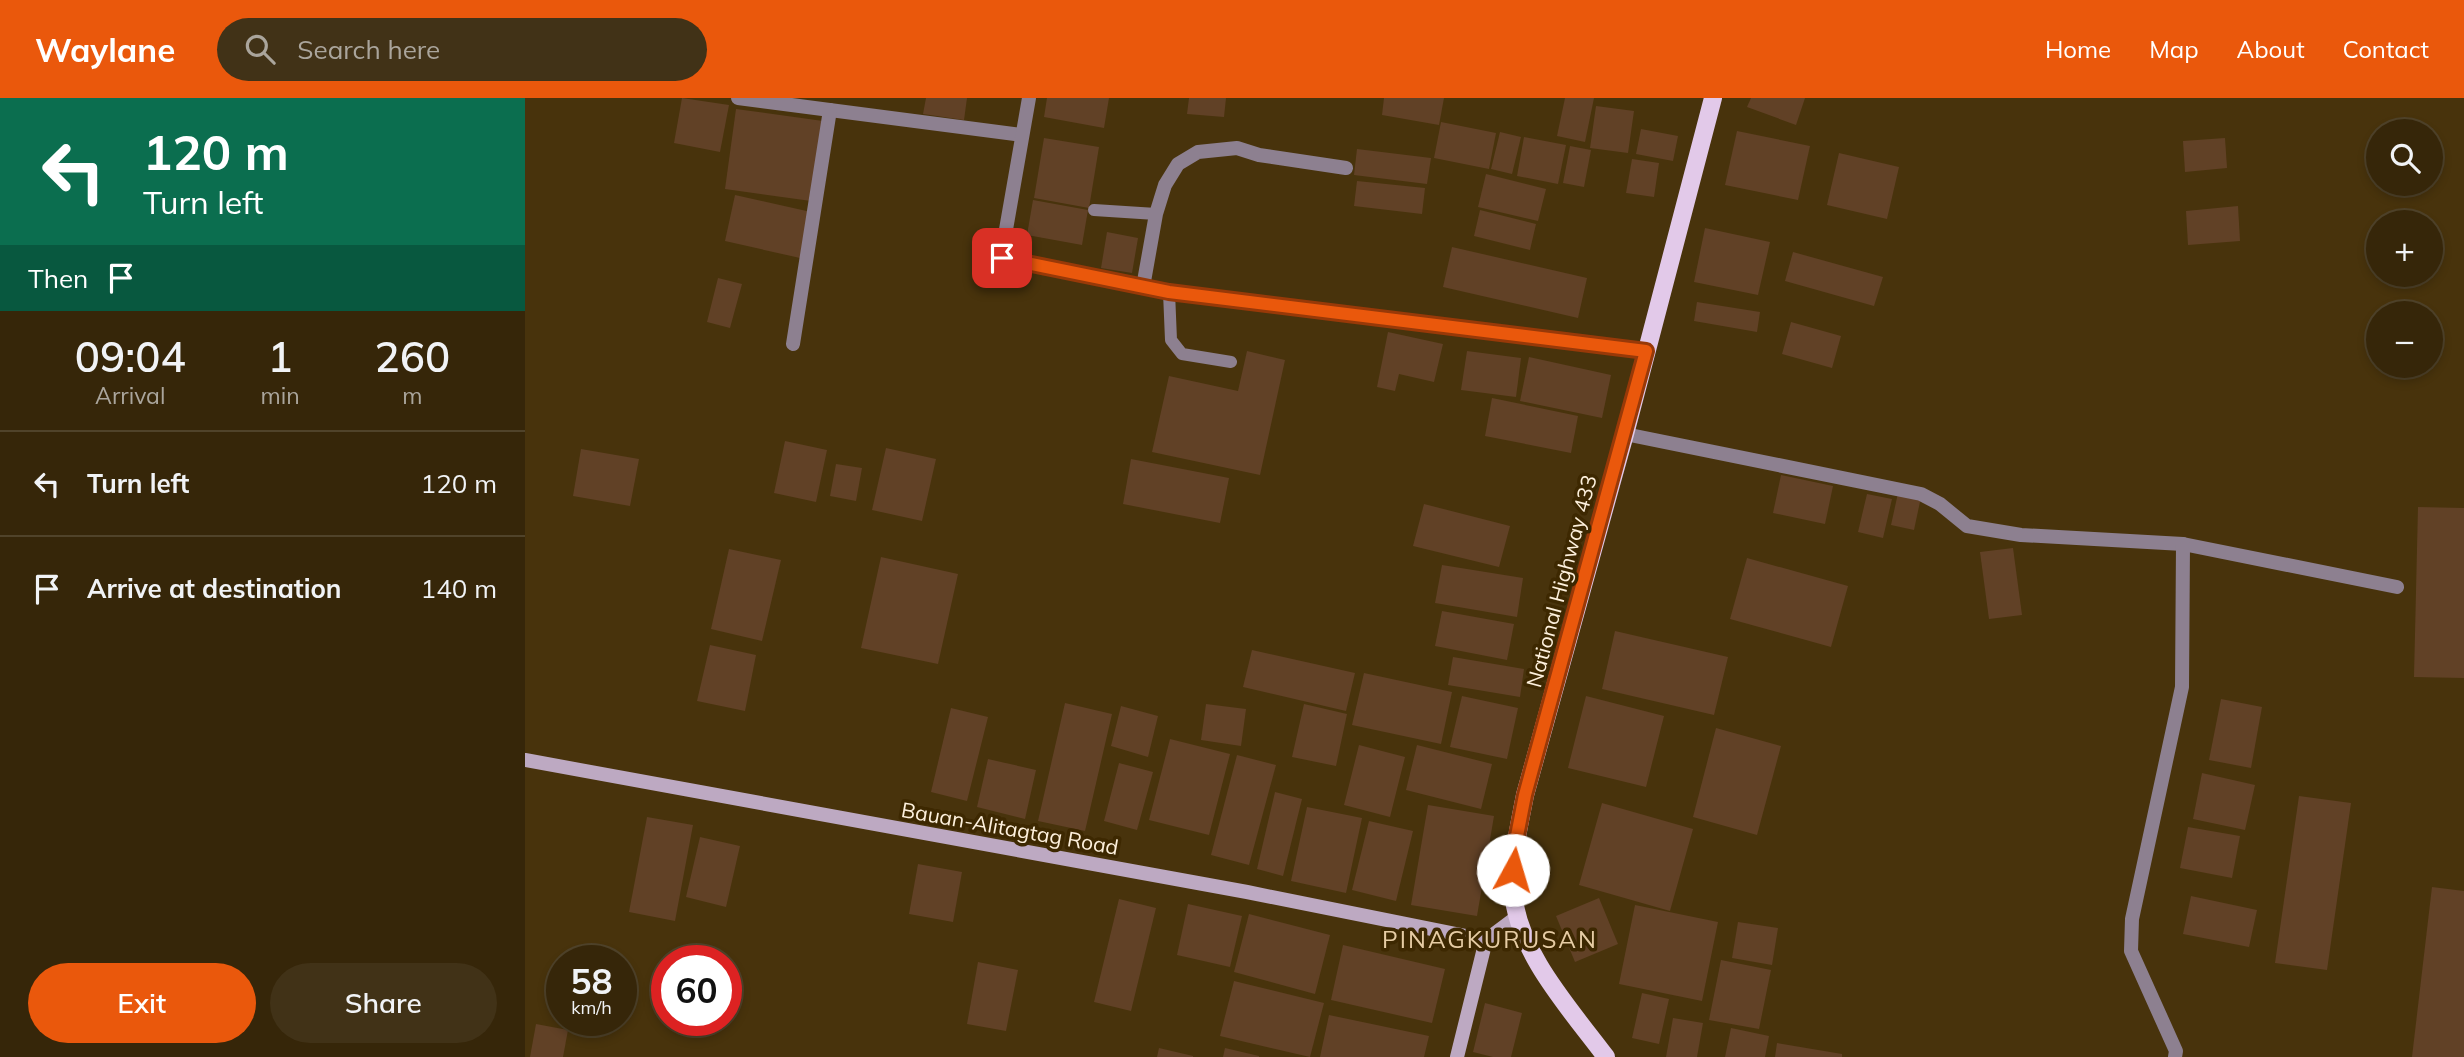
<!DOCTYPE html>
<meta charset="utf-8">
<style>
body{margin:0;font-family:Mulish,sans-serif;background:#413217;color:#f1f3f6;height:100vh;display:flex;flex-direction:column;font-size:26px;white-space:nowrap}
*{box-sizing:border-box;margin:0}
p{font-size:23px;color:#aaa59c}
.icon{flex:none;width:38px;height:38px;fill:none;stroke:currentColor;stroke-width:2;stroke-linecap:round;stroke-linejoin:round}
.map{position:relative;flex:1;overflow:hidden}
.details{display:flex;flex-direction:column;background:#362609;width:525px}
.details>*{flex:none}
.top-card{background:#0b6e4f;color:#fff;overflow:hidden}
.controls{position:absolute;left:1841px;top:21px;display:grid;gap:14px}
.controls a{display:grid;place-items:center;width:77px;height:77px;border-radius:50%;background:#362609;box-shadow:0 4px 10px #0003,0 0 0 2px #50432a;font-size:35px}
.speed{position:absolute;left:21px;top:847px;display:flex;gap:14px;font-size:35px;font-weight:700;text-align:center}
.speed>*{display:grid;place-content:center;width:91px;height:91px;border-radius:50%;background:#362609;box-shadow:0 4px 10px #0003,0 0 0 2px #50432a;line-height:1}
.speed small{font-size:18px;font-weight:400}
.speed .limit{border:10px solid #d22;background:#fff;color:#111}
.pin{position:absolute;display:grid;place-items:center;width:60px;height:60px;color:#fff;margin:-30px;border-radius:14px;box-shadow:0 4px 10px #0006}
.me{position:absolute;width:77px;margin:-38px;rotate:6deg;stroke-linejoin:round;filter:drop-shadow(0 0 5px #0008)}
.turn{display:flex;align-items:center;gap:24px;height:147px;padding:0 28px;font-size:32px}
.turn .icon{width:91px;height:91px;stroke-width:2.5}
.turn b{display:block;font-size:49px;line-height:60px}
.then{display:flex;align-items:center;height:66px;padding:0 28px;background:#0003;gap:14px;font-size:26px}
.eta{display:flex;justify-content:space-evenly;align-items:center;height:119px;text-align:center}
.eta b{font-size:42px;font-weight:600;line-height:49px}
.cta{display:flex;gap:14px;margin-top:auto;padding:14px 28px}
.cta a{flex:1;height:80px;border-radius:42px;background:#ea580c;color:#fff;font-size:28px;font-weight:600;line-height:80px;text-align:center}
.cta a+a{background:#413217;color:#f1f3f6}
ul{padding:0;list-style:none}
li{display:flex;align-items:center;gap:21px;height:105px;padding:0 28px;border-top:2px solid #50432a}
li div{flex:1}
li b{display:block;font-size:26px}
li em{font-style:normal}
header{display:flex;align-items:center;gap:42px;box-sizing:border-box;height:98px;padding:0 35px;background:#ea580c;color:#fff}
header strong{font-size:33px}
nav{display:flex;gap:38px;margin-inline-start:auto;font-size:24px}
.search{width:490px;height:63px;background:#413217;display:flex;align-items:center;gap:18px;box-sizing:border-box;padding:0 24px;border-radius:38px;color:#aaa59c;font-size:26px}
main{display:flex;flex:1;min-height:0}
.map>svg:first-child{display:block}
.building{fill:#614126}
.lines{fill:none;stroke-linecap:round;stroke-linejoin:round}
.lane{stroke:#8d8090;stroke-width:12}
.street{stroke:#8d8090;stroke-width:14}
.secondary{stroke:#bda9c2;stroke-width:14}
.primary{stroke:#e2c9e9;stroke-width:18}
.route-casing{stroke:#983908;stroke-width:18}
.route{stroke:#ea580c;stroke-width:12}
.labels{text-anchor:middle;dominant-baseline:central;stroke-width:7;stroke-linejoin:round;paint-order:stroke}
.street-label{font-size:21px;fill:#fef1dd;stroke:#3d2801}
.quarter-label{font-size:24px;letter-spacing:2px;fill:#e6cca4;stroke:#3d2801}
</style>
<header>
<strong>Waylane</strong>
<div class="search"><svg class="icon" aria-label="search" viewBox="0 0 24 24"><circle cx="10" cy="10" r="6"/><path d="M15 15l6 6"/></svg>Search here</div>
<nav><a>Home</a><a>Map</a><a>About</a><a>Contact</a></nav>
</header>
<main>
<section class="details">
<div class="top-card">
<div class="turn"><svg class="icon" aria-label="left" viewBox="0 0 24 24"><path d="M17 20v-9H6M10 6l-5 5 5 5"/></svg><div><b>120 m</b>Turn left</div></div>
<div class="then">Then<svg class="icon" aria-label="arrive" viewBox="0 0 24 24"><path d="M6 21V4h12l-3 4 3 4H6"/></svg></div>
</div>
<div class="eta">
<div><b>09:04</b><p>Arrival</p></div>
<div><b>1</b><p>min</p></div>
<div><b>260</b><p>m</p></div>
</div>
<ul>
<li><svg class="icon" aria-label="left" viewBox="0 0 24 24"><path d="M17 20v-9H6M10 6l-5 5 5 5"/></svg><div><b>Turn left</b></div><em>120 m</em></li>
<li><svg class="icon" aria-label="arrive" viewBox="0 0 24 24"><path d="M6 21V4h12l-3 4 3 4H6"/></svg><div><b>Arrive at destination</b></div><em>140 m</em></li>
</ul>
<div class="cta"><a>Exit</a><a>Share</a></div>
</section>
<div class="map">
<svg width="1939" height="959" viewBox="0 0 1939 959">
<rect width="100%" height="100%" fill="#48330c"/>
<g class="building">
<polygon points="157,0 204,7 195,54 149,45"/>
<polygon points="401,0 442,0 439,22 398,16"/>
<polygon points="522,0 584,0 579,30 519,19"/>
<polygon points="664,0 701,0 699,19 662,16"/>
<polygon points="859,0 919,0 914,27 857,17"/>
<polygon points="1040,0 1069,0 1060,44 1032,38"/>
<polygon points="1226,0 1280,0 1271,27 1222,9"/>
<polygon points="1071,8 1109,13 1103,55 1065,50"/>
<polygon points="211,11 298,23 286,103 200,91"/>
<polygon points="916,24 971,35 964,71 909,60"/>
<polygon points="1116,31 1153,38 1148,63 1111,56"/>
<polygon points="1212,33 1285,48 1273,102 1200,87"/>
<polygon points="975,34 996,39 987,76 966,71"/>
<polygon points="999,39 1041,47 1033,86 992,78"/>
<polygon points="519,40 574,49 564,110 509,100"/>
<polygon points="1700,40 1702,70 1660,74 1658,43"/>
<polygon points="1045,48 1066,52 1059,89 1038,85"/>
<polygon points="832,51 906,60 902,86 829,77"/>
<polygon points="1314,55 1374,69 1362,121 1302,107"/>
<polygon points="1107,61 1134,65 1129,99 1101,95"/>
<polygon points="961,76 1021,91 1013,123 953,109"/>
<polygon points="832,83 900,90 897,116 829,108"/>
<polygon points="210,97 286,114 275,160 200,143"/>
<polygon points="508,102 563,112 557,147 502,137"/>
<polygon points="1713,108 1715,143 1663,147 1661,113"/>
<polygon points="955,112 1011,126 1005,152 949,138"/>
<polygon points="1180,130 1245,144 1233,197 1169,184"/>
<polygon points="582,134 613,140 607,175 576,170"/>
<polygon points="927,149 1062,180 1053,220 918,189"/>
<polygon points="1268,154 1358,179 1349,208 1260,183"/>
<polygon points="193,180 217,186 205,230 182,224"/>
<polygon points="1172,204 1235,214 1232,234 1169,223"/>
<polygon points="1266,224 1316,238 1307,270 1257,256"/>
<polygon points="863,234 918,246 909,284 874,276 870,293 852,289"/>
<polygon points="722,253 760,262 735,377 627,354 644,278 713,293"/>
<polygon points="942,253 996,260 991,299 936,292"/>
<polygon points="1004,259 1086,277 1077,320 995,303"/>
<polygon points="967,300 1053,318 1046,355 960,338"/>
<polygon points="260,343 302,352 291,404 249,395"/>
<polygon points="361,350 411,361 397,423 347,412"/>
<polygon points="56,351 114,361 105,408 48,398"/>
<polygon points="606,361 704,380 695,425 598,406"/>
<polygon points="311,366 337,370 331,403 305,398"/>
<polygon points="1256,377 1308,388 1300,426 1248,415"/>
<polygon points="1373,395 1396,399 1389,432 1366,427"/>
<polygon points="1342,396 1367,401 1358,440 1333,434"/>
<polygon points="899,406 985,428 974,469 888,448"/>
<polygon points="1893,409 1939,410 1939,580 1889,579"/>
<polygon points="1488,450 1497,517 1464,521 1455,454"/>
<polygon points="204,451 256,462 237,543 186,531"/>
<polygon points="356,459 433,476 413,566 336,550"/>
<polygon points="1222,460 1323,488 1306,549 1205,521"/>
<polygon points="917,467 998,480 992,519 910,505"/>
<polygon points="917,513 989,526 982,562 910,548"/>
<polygon points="1090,533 1203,559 1189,617 1077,591"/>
<polygon points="185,547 231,557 220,613 172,603"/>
<polygon points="727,552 830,575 821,613 718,589"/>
<polygon points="928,559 999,571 995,599 923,587"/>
<polygon points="839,575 927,594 916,646 827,627"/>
<polygon points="937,598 993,610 982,661 925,649"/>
<polygon points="1061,598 1139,618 1121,689 1043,670"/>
<polygon points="1696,601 1737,609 1726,670 1684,662"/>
<polygon points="540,605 587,616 560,733 513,723"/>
<polygon points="681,606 721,611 716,648 676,642"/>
<polygon points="779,606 822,616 811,668 767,659"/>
<polygon points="596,608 633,618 623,659 586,648"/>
<polygon points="426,610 463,619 442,703 406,694"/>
<polygon points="1191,630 1256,648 1232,737 1168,719"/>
<polygon points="645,641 705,656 684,737 624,722"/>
<polygon points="834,647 880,659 865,719 819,707"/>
<polygon points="892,647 967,666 956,711 881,692"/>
<polygon points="712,657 751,667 724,767 686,757"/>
<polygon points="463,661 511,672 500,721 452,709"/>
<polygon points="594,665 628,674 612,732 579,723"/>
<polygon points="1677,675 1730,687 1720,732 1668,721"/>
<polygon points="750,694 777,701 758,778 732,771"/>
<polygon points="1774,698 1826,705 1802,872 1750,865"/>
<polygon points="1077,705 1168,731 1145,813 1054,787"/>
<polygon points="903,707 969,718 952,818 886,807"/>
<polygon points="782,709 837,720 821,795 766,783"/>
<polygon points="122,719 168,727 150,823 104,814"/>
<polygon points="844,723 888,733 871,803 827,792"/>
<polygon points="1663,729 1715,738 1707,780 1655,770"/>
<polygon points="175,739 215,748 201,809 161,799"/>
<polygon points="393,766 437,774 428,824 384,816"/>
<polygon points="1907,789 1939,793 1939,959 1887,959"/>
<polygon points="1666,798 1732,812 1724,849 1658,836"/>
<polygon points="1074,800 1093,846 1050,864 1031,818"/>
<polygon points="594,801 631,810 606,913 569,904"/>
<polygon points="663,806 717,818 705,869 652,857"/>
<polygon points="1110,807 1193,824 1177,903 1094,886"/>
<polygon points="724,816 805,837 790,896 709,874"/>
<polygon points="1213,824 1253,830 1247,867 1207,860"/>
<polygon points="818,847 920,871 907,925 806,902"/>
<polygon points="1196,862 1246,872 1234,931 1184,922"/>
<polygon points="453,864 493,872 481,933 442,926"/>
<polygon points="709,883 799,905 785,959 695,938"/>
<polygon points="1117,895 1144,901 1134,946 1107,940"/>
<polygon points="960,905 997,915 986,959 968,959 948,954"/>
<polygon points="804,917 904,938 899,959 795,959"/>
<polygon points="1148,920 1178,925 1172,959 1141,959"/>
<polygon points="11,926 43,932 38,959 5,959"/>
<polygon points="1206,930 1244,938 1240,959 1200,959"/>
<polygon points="1252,945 1317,956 1317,959 1250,959"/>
<polygon points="634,950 668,958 668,959 632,959"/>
<polygon points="700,950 734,958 734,959 698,959"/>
</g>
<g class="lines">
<g class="lane">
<polyline points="569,112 631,116"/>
<polyline points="644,194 646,242 657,256 706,264"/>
</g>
<g class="street">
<polyline points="213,0 497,37"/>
<polyline points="504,0 476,160 644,194 1121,253"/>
<polyline points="618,189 631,116 640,87 653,66 673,54 712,50 734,57 821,70"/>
<polyline points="268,246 305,12"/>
<polyline points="1100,336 1396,396 1415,406 1442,428 1496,437 1658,446 1872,489"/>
<polyline points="1650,959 1651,953 1606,853 1607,821 1657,589 1658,446"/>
</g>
<g class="secondary">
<polyline points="0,662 722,794 961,842"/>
<polyline points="932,959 961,842 993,818"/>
</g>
<path class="primary" d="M1081,959C1046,912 992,854 988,793C986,760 994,729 1000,697L1100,336L1188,0"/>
</g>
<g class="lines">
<g class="route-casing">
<polyline id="route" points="477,160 644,194 1121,253 1000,697 991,743 988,772"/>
</g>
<use href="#route" class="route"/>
</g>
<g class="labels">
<g class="street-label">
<text transform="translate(1036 483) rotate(-75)">National Highway 433</text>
<text transform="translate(485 730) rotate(10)">Bauan-Alitagtag Road</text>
</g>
<g class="quarter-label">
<text x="965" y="841">PINAGKURUSAN</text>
</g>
</g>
</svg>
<div class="controls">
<a><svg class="icon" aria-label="search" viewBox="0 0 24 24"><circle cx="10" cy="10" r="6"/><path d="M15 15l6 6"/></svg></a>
<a>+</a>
<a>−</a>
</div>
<div class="speed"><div>58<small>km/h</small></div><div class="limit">60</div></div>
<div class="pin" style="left:477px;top:160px;background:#d93025"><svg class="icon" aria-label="arrive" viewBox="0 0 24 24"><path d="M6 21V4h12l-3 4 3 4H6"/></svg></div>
<svg class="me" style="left:988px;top:772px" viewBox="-20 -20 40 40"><circle r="19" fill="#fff"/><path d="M0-13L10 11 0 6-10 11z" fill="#ea580c"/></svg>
</div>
</main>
